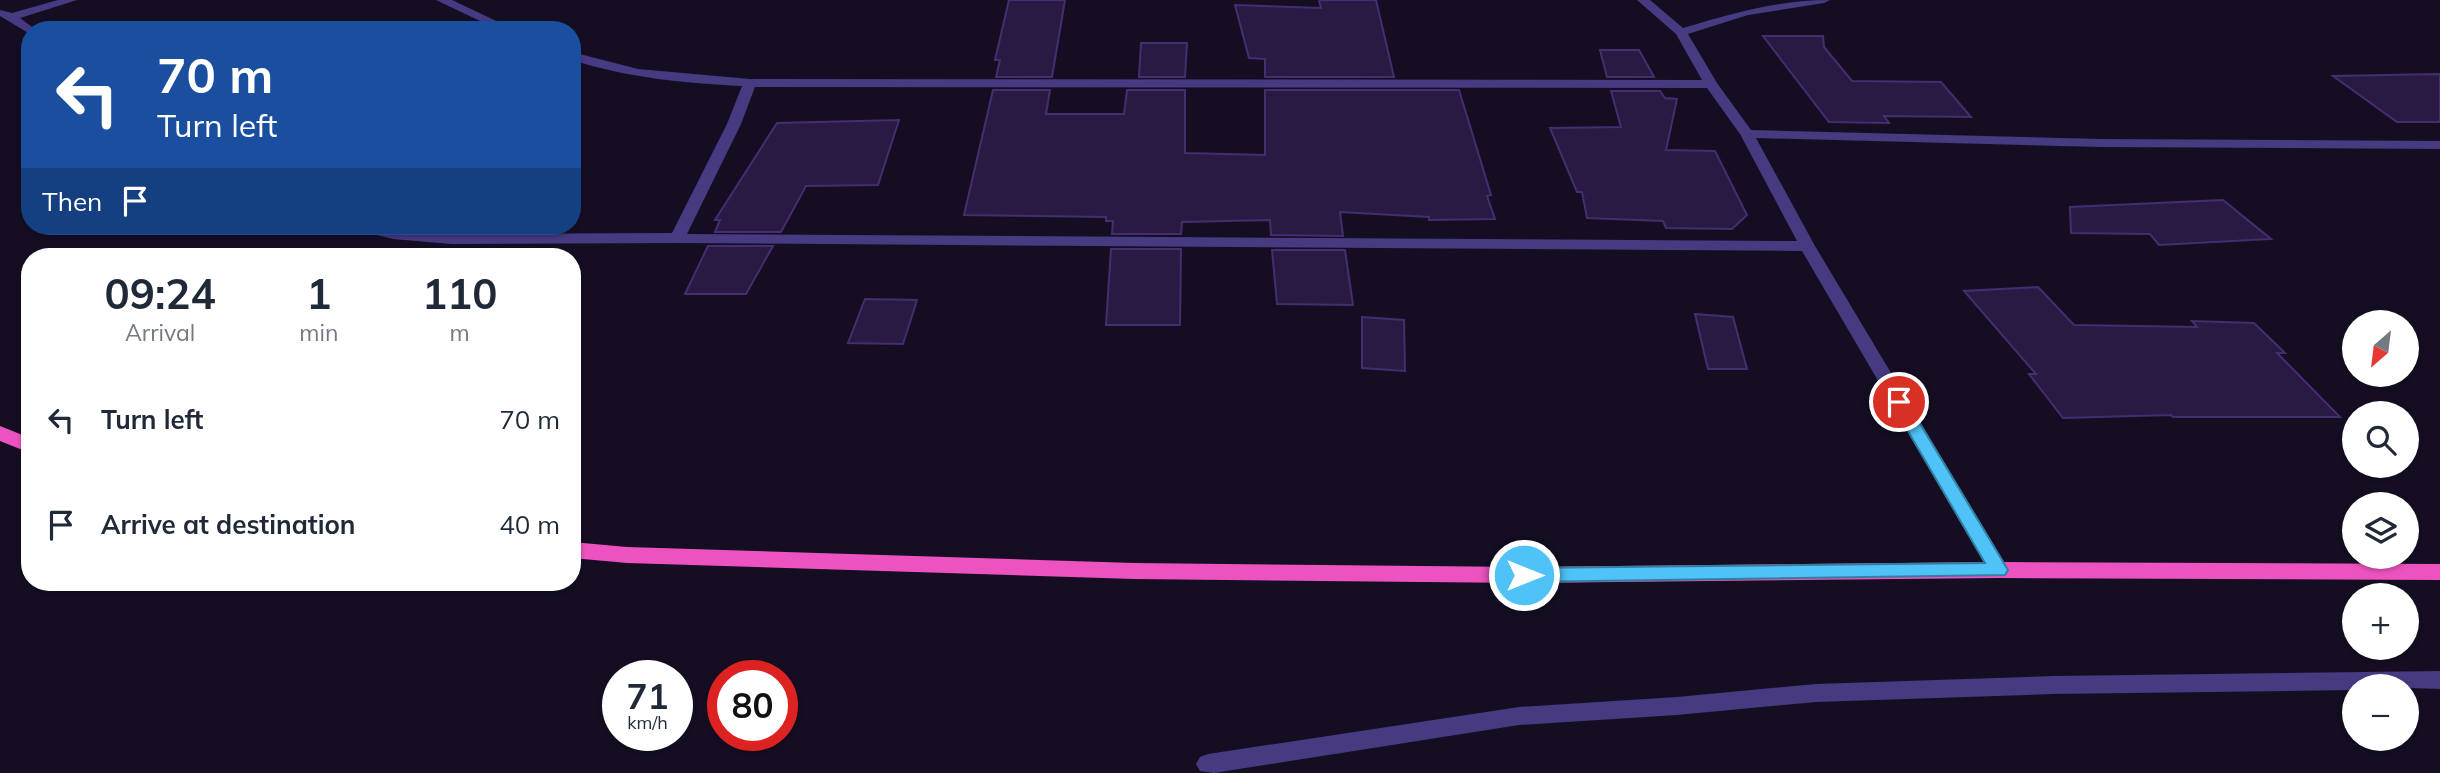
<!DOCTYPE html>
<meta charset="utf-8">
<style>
body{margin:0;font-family:Mulish,sans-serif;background:#f6f6f7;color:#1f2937;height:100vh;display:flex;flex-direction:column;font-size:26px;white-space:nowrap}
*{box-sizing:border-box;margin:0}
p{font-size:23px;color:#747a83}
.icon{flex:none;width:38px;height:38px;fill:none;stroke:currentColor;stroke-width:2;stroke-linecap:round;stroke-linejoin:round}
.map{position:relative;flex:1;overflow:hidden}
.drawer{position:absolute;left:21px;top:248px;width:560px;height:343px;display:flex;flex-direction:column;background:#fff;border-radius:28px;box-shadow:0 2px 5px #0004}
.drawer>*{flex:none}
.hud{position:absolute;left:21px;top:21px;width:560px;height:214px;border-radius:28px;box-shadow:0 2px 5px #0004;background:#1a4fa0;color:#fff;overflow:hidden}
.needle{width:46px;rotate:208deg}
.tools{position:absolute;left:2342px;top:310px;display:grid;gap:14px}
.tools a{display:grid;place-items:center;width:77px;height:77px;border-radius:50%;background:#fff;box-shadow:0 2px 5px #0004;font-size:35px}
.speed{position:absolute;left:602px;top:660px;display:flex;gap:14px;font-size:35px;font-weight:700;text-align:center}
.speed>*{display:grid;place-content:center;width:91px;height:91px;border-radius:50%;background:#fff;box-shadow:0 2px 5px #0004;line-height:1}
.speed small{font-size:18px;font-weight:400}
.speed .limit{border:10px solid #d22;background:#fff;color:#111}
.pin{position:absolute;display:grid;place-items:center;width:60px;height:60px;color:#fff;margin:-30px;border:4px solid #fff;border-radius:50%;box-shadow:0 2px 7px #0007}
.me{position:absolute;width:77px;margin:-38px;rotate:90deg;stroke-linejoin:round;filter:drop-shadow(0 0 5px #0008)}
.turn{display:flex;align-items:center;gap:24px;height:147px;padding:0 21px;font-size:32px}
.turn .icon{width:91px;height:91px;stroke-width:2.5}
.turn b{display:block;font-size:49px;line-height:60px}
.then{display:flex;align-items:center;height:66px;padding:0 21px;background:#0003;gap:14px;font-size:26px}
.eta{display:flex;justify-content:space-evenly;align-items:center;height:119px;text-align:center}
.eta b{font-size:42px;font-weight:700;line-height:49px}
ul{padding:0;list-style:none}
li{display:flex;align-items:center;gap:21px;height:105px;padding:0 21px}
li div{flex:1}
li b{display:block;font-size:26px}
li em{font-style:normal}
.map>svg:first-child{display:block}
.building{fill:#291a43;stroke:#452d6f;stroke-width:2}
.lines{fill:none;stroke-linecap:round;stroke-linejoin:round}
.minor{fill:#483a81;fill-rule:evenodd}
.trunk{fill:#ec53c0;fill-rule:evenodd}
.route{fill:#4fc3f7;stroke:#337fa1;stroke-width:2}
</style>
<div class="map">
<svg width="2440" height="773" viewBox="0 0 2440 773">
<rect width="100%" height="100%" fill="#150e23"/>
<g class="building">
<polygon points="1009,0 1065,0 1052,77 996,77 1000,60 995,60"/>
<polygon points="1319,0 1376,0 1394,77 1265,77 1265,59 1249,58 1235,5 1321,8"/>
<polygon points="1763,36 1823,36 1824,47 1852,81 1941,82 1971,117 1884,116 1889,123 1829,122"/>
<polygon points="1141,43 1187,43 1185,77 1139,77"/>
<polygon points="1600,50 1639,50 1654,77 1607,77"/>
<polygon points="2440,74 2440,122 2397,122 2333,76"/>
<polygon points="993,90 1050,90 1046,114 1124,114 1127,90 1185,90 1185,153 1265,155 1265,90 1459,90 1491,195 1487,196 1495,219 1429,220 1429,217 1340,212 1343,236 1271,235 1270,220 1182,222 1181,234 1112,234 1113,221 1106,221 1106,217 964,215"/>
<polygon points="1611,91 1660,91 1665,98 1677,99 1666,150 1715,151 1747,215 1732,229 1666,228 1663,221 1587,218 1582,192 1577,192 1550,128 1621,127"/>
<polygon points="899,120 878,185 806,186 781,232 715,232 720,220 715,220 777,123"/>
<polygon points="2223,200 2271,239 2159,245 2150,234 2071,233 2070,207"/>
<polygon points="708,246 773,246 746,294 685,294"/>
<polygon points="1111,249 1181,249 1180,325 1106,325"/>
<polygon points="1272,250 1345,250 1353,305 1277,304"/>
<polygon points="2038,287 2074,325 2197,327 2192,321 2254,323 2285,353 2277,353 2340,417 2173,417 2171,415 2063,418 2029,374 2036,374 1964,291"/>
<polygon points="865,299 917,300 903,344 848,343"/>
<polygon points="1695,314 1733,317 1747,369 1708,369"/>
<polygon points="1362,317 1404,320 1405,371 1362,368"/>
</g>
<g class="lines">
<g class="minor">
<polygon points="58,0 77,0 20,18 36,30 30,30 30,34 0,16 0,10 12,13"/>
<polygon points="436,0 452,0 515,30 499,30"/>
<path d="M1637,0H1650L1683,28C1732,13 1778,0 1830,0L1824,3L1748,15L1688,34L1717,83L1751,130L2101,139L2440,141V149L2101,147L1756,138L1815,246L2009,570L2006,575L1999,578L1992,575L1802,251L677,243L451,244L393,239L353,229L350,226H377L451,234L672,233L727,124L742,86C684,83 628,78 572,60V52L638,69L750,79L1702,80L1676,34ZM755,87L1707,88L1740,134L1797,241L687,234L741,124Z"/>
<polygon points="2440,671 2440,689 2354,686 2354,690 2053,694 1816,702 1677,715 1519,725 1214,773 1200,771 1196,764 1200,757 1208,754 1519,707 1677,697 1816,684 2053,676"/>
</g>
<g class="trunk">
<polygon points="0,426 30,438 30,453 0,441"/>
<polygon points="572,542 627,547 1134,563 1524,567 1999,562 2440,564 2440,580 1999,578 1524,583 1134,579 627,563 572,558"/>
</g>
</g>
<polygon class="route" points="1899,397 1907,402 2005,565 2008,570 2005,575 1524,582 1518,580 1515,575 1518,570 1524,568 1985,563 1891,402"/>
</svg>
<div class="tools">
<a><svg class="needle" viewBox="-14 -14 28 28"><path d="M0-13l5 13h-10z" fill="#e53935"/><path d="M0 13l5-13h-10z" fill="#747a83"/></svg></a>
<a><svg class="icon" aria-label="search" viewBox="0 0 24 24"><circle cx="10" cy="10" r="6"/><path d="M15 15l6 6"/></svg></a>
<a><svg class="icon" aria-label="layers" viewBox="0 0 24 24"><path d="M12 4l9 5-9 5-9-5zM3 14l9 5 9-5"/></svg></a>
<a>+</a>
<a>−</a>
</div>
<div class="speed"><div>71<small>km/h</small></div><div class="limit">80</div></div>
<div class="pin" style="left:1899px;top:402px;background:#d93025"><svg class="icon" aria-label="arrive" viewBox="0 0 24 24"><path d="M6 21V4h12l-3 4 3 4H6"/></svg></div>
<svg class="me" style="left:1524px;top:575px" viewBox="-20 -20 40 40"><circle r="17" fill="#4fc3f7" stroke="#fff" stroke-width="3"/><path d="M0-11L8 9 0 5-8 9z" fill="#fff"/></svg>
<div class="hud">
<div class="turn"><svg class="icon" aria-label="left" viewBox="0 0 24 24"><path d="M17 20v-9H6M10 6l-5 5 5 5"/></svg><div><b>70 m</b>Turn left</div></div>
<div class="then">Then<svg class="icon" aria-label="arrive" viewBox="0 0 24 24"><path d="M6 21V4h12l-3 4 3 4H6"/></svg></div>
</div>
<section class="drawer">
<div class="eta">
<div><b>09:24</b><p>Arrival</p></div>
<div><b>1</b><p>min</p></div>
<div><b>110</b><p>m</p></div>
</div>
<ul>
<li><svg class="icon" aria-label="left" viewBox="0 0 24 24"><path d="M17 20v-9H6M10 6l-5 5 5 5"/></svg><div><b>Turn left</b></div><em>70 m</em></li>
<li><svg class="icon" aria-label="arrive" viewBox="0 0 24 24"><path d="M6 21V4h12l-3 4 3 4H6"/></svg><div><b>Arrive at destination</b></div><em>40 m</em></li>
</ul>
</section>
</div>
